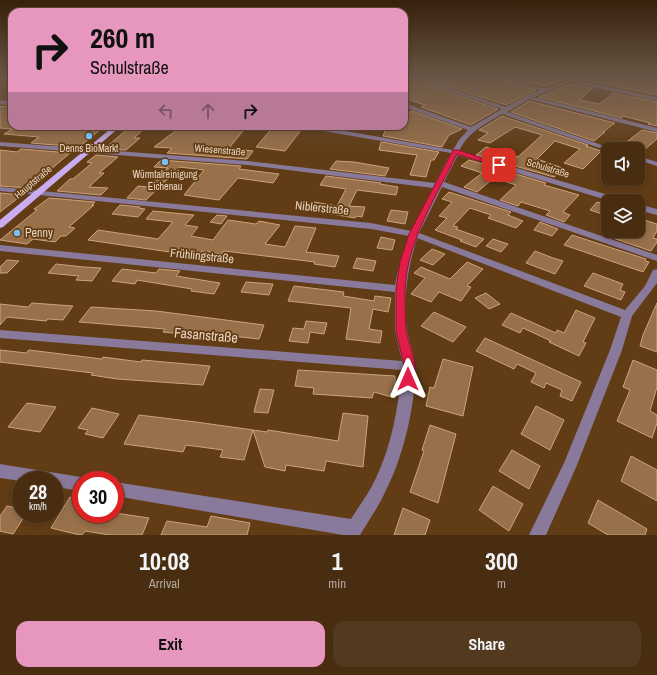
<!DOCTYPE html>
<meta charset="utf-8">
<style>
body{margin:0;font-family:"Archivo Narrow",sans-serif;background:#53391e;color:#f1f3f6;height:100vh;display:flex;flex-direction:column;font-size:15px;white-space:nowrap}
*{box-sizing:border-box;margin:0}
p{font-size:13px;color:#b1a89f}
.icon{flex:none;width:22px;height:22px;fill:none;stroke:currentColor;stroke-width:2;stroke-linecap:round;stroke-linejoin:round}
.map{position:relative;height:535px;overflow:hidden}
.sheet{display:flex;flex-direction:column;background:#492d10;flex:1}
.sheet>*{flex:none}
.guide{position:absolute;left:8px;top:8px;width:400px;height:122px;border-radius:12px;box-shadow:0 2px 6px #0003,0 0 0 1px #614930;background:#e797bd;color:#111;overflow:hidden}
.controls{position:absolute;left:601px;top:142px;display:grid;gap:8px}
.controls a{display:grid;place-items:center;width:44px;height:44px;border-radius:8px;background:#492d10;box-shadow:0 2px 6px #0003,0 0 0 1px #614930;font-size:20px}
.speed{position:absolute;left:12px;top:471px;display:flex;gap:8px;font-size:20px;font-weight:700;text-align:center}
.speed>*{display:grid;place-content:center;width:52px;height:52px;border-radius:50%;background:#492d10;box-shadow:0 2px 6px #0003,0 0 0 1px #614930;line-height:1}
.speed small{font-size:10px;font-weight:400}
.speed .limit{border:6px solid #d22;background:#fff;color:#111}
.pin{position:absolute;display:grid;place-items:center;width:34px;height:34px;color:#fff;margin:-17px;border-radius:8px;box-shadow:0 2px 6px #0006}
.me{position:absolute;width:44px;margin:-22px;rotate:0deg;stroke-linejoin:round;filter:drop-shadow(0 0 3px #0008)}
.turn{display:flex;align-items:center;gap:14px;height:84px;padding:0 16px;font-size:18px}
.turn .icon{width:52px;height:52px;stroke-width:2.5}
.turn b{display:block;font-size:28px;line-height:34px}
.lanes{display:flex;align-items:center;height:38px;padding:0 16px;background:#0003;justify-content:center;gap:20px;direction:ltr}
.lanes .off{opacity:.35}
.eta{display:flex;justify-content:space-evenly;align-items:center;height:68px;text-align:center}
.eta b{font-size:24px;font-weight:700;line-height:28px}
.primary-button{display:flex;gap:8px;margin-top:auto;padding:8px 16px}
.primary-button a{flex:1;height:46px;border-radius:12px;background:#e797bd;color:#111;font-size:16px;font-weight:700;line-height:46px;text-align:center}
.primary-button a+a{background:#53391e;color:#f1f3f6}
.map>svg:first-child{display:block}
.building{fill:#98704a;stroke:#cea37b}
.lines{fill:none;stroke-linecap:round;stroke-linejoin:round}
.minor{fill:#897a9c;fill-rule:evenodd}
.major{fill:#caadf1;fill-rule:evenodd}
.route{fill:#e11d48;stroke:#92132f}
.poi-dot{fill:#79bff8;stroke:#613c15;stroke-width:1.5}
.labels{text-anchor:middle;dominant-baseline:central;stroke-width:3.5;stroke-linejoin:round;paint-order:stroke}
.far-poi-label{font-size:10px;fill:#ecd5c1;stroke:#613c15}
.far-street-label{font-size:10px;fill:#ecd5c1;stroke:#613c15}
.street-label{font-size:12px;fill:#ecd5c1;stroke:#613c15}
.poi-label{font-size:12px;fill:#ecd5c1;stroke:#613c15;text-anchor:start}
.near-street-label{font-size:14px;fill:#ecd5c1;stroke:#613c15}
</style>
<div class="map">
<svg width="657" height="535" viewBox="0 0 657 535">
<rect width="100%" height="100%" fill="#613c15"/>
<g class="building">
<polygon points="404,78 412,78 413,80 498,109 471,125 421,107 425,105 404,98"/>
<polygon points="422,78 501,78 502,80 536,90 506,105"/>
<polygon points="511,78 570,78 545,86"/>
<polygon points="578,78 609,78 623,80 628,78 642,78 657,81 657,95 578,79"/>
<polygon points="570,84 592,88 580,100 599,104 613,93 657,102 657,126 648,124 650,123 623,116 622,118 539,97"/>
<polygon points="529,101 615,123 603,132 605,132 594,141 511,112"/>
<polygon points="0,106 12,107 12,129 0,128"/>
<polygon points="412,111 462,129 449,135 442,147 383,136 387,126 404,126 404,115"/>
<polygon points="502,116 588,145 586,146 601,151 583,169 564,163 580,149 555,141 537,159 565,169 554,177 476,155 486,147 518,157 542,135 515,127 490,143 478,140 488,133 479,130"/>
<polygon points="34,126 87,130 101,129 79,147 31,143 39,137 4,134 16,127 31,128"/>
<polygon points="131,126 147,126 134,138 140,138 126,150 104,149"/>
<polygon points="182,126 247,126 229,148 253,151 247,159 167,153 172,148 154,147"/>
<polygon points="274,126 301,130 285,151 256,147"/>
<polygon points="642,130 657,133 657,139 638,155 638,148 624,144"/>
<polygon points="381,142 439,152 434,160 431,160 426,177 410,175 417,155 379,150"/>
<polygon points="21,149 70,153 29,188 0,186 0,150 17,152"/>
<polygon points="96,155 118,157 99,173 104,173 89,187 108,188 101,195 57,191 70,179 73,179 92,163 87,162"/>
<polygon points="161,160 241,166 239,169 279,174 273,183 238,178 219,200 184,195 204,170 180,167 146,200 127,198 138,186 148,187 168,168 154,167"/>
<polygon points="469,160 546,183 544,185 579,195 563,212 570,215 564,222 546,215 550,211 521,202 518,206 500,200 516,185 494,178 477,192 464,187 482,173 461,166"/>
<polygon points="336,161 354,162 389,168 385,176 330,169"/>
<polygon points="326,176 381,183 380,184 398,187 396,195 357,190 349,206 365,207 362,217 356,216 355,218 309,210 314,202 337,206 346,189 320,185"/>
<polygon points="449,192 511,212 508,215 523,221 516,228 488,218 491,215 470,208 453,226 458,227 456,229 484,239 476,247 460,241 462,240 435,230 447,218 439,216 452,202 442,199"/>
<polygon points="0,193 22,195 0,212"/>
<polygon points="49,198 95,202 92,205 94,205 69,227 75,228 66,236 61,236 55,242 33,239 27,244 0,240 37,210 34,209"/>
<polygon points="597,202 608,205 608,216 590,210"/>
<polygon points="120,205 140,207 139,208 145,209 138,217 112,214"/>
<polygon points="391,210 408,212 405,224 387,221"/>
<polygon points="153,211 194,215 185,225 198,227 191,236 213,240 228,220 256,224 259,221 280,225 265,244 285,247 295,226 316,228 306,252 339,256 335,267 314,264 315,262 224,251 221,254 202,251 200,253 173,248 170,252 88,240 98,230 158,239 173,222 146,219"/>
<polygon points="217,215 227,216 221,224 210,222"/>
<polygon points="638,218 657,224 657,231 653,238 657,239 657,242 651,251 604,235 608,231 638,231"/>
<polygon points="540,222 558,229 552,236 534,230"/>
<polygon points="572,235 646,259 645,261 649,262 643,272 564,245"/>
<polygon points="381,237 395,240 392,250 377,248"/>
<polygon points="493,239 508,244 501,252 486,246"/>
<polygon points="432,249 445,254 433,265 420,260"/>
<polygon points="535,251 553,258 563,261 555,274 526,263"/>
<polygon points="357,258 376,261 373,271 353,268"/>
<polygon points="7,260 19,261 7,273 0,273 0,267"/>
<polygon points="467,262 483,269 467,286 471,287 461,301 439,292 431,302 411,294 425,278 414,273 421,267 450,279"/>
<polygon points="56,264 84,267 101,268 92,281 76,280 79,276 48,273"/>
<polygon points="122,269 156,273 159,269 180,271 176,276 220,283 214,294 191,291 192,289 137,280 135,284 112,281"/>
<polygon points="593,273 623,284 620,290 625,292 621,300 584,286"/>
<polygon points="246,282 273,284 269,295 241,292"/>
<polygon points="294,286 344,292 343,296 374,301 375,296 391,298 388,312 373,309 369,329 382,331 380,343 346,339 351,308 288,301"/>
<polygon points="486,293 500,304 489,309 475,298"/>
<polygon points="32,303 73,306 63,320 48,319 46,321 7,317 0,325 0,304 28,307"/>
<polygon points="657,303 657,352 640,346 643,335"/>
<polygon points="91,307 156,311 264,325 259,339 213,334 212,337 183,334 163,332 165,329 79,322"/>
<polygon points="576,310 595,318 583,342 586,343 579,356 549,342 551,341 523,328 520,333 502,325 511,313 556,333 557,330 564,333"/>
<polygon points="434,312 466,327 453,342 421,326"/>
<polygon points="306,321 327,323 324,334 310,332 308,343 289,341 293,328 304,329"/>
<polygon points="485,338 581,382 572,401 560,396 562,390 546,383 544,388 531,382 536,373 517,364 514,369 476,351"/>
<polygon points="0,350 26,353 29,350 102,359 103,357 141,362 142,360 210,366 203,385 117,379 91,375 93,373 0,362"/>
<polygon points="443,359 473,367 463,416 426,406 430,387 434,388"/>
<polygon points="633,360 657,370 657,387 650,411 657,415 657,423 652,438 617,421 630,390 623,387"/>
<polygon points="298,370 395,376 395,398 374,392 372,398 313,394 314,388 295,386"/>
<polygon points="260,389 274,390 268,413 254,412"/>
<polygon points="27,403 56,407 40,432 8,427"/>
<polygon points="536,406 564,420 550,450 521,434"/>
<polygon points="92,408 119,414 103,438 85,434 88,430 78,428"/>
<polygon points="343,413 368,416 363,467 326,461 324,471 286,465 285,471 265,467 253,430 267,432 268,430 338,441"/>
<polygon points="139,415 196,422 253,430 244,460 220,457 223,450 186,445 183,452 124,444"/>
<polygon points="430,425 456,434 438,503 410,492 424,451 422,450"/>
<polygon points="512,450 540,466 529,489 499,471"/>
<polygon points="631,456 657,470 657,501 621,481"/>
<polygon points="493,486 523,504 509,531 479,510"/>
<polygon points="70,497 81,500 81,514 115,513 149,518 142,535 110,535 85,531 82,535 80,535 51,528"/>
<polygon points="598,500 647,529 645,535 608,535 588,523"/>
<polygon points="7,506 21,509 21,514 26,514 13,534 0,531 0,516"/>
<polygon points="403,508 430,520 425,535 394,535"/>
<polygon points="211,516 250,523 247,535 161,535 167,521 207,527"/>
</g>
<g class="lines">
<g class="minor">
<path d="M413,78H419L506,107L526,96L540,90L502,79V78C516,78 533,88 545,88C555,88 565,78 577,78L575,80L657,97V101L570,82L534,97L657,128V132L529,99L507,112L613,149H608V151L502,114C484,125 469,131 459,151L622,199L623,201H610L458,155L444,182L657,255V261L442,187L419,233L625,310L645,286L653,270L657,269V283L632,316L622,350L577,465L546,535H529L564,463L610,350L621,317L417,238C408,268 402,300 407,331C409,343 415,355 415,367C416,403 403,458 386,490C379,506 369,520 360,535H343L115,496V482L351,519C359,506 369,493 375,480C392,445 398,408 402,370L0,338V330L402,361L395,330V292L0,251V245L395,285L400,262L409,236L371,229L0,191V187L371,223L411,231L433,188L247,165L0,146V142L247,161L435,183L451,153L306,128L303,126H317L453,150L459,140L468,130L404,107V103L471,127L502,109L413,79Z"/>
<polygon points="0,100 12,102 12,106 0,104"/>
<polygon points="638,156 657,162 657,166 638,160"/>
<polygon points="638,204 657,209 657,215 638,210"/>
<polygon points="0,464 81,477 87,480 81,480 81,491 55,487 55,480 21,480 21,481 0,478"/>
</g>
<polygon class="major" points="114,126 121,126 3,227 0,228 0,220"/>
</g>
<linearGradient id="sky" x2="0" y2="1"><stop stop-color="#35210c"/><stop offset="0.51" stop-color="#6a5646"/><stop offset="1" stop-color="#6a5646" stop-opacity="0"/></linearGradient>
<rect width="657" height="152" fill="url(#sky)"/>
<path class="route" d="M453,150H458L503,165L499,167L457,154C436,197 407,241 405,290C405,302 405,317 406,329C408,346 421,366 412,383L408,384L404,383L402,379L404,366L396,330V289L400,262L409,234Z"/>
<g class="poi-dot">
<circle cx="89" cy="136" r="4"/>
<circle cx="165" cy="162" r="4"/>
<circle cx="17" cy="233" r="4"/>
</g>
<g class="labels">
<g class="far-poi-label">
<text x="89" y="148">Denns BioMarkt</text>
<text x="165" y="174">Würmtalreinigung<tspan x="165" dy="12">Eichenau</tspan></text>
</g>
<g class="far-street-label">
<text transform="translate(220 150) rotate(5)">Wiesenstraße</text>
<text transform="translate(548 168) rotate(17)">Schulstraße</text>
<text transform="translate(33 182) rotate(-40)">Hauptstraße</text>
</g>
<g class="street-label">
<text transform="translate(322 208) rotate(6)">Niblerstraße</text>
<text transform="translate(202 256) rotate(6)">Frühlingstraße</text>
</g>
<g class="poi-label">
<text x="25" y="233">Penny</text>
</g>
<g class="near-street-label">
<text transform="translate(206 335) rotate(5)">Fasanstraße</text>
</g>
</g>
</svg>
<div class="controls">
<a><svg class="icon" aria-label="sound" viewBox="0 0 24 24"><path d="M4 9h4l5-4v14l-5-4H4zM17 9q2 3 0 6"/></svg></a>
<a><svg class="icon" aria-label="layers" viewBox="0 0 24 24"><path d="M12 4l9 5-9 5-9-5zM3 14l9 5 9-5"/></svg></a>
</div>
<div class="speed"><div>28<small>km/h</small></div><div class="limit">30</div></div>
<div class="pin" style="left:499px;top:165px;background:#d93025"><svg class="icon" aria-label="arrive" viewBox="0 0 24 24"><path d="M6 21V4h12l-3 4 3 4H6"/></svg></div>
<svg class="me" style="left:408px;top:379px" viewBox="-20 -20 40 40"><path d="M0-17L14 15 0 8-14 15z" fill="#e11d48" stroke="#fff" stroke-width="4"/></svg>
<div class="guide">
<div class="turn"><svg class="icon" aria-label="right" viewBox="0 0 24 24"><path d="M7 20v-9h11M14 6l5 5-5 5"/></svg><div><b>260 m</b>Schulstraße</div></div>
<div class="lanes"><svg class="icon off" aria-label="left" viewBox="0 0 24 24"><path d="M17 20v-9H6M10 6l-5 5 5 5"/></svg><svg class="icon off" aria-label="ahead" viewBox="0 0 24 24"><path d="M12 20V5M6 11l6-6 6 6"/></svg><svg class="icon" aria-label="right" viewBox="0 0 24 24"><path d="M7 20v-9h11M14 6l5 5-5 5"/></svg></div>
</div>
</div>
<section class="sheet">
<div class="eta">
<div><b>10:08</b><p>Arrival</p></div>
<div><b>1</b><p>min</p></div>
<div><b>300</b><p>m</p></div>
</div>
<div class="primary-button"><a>Exit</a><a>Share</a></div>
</section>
